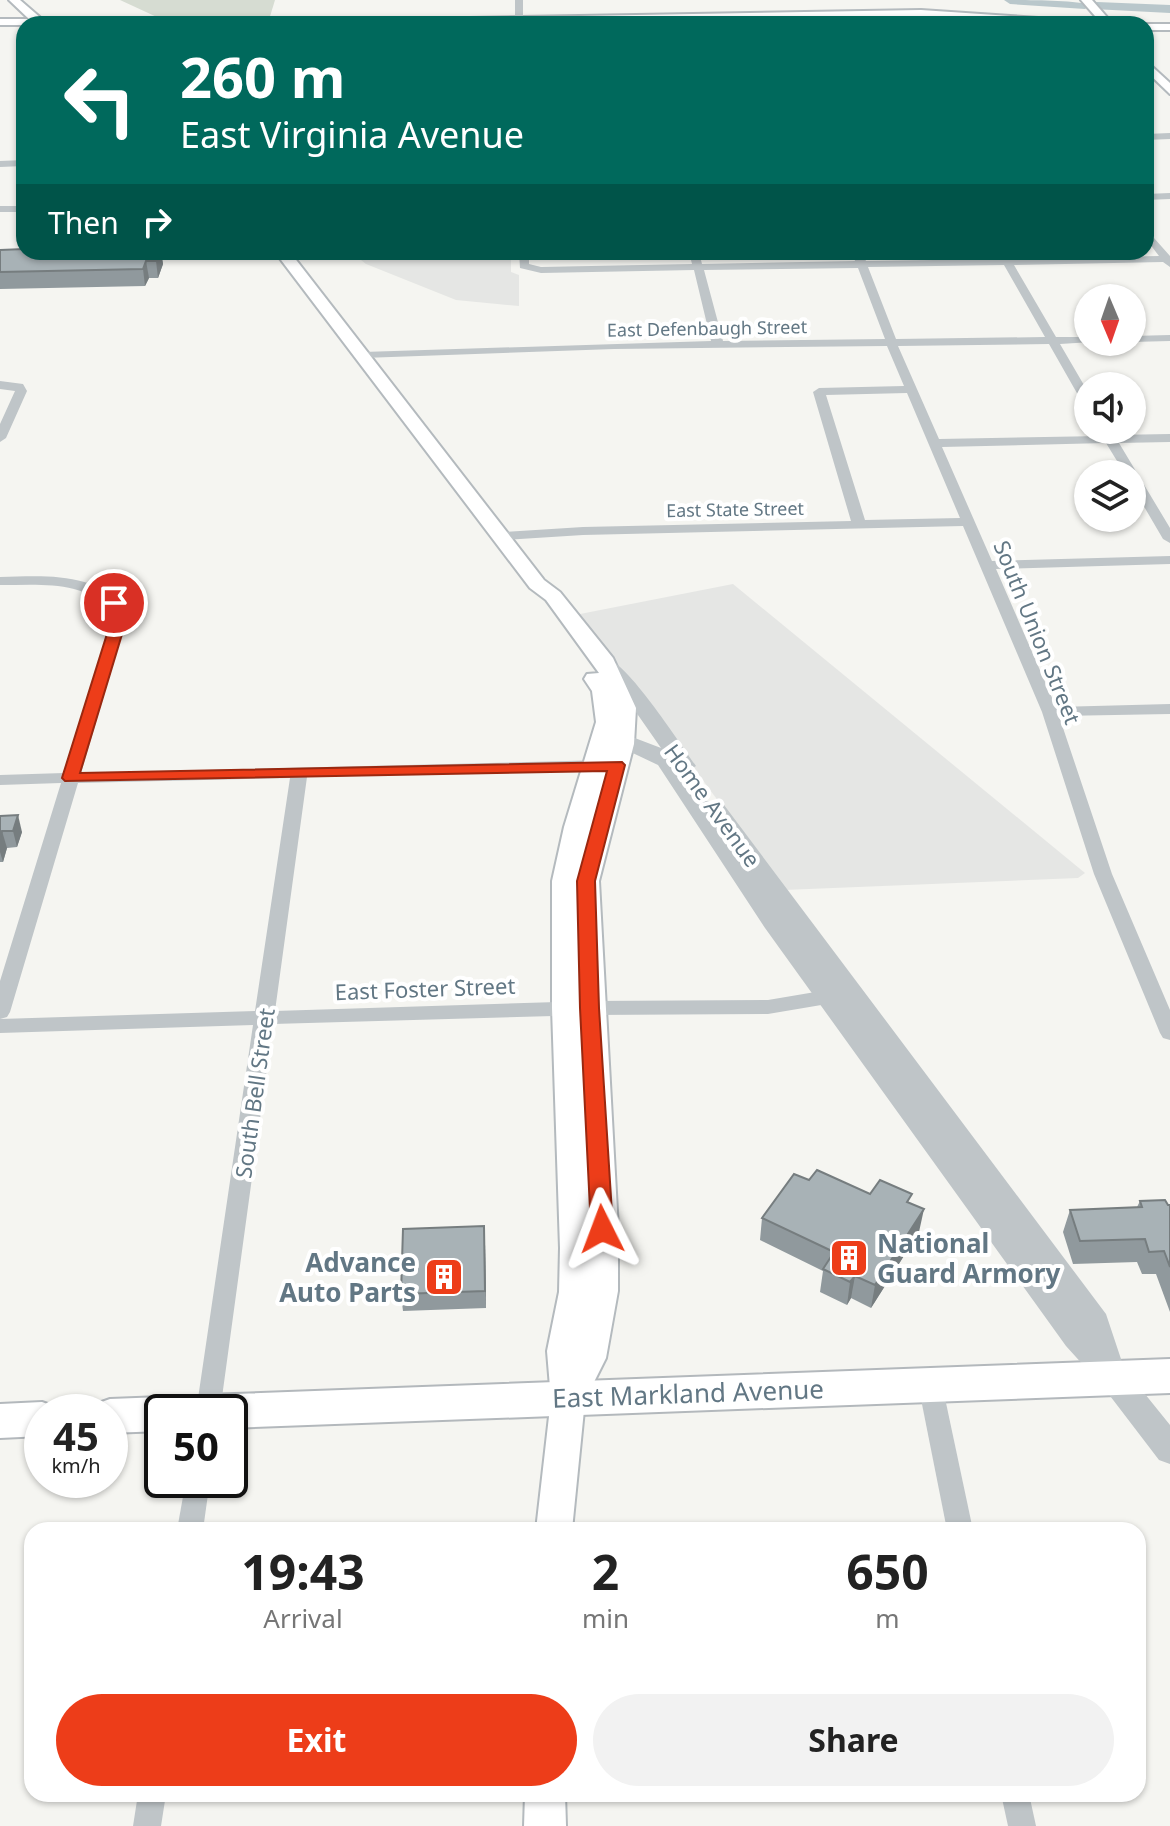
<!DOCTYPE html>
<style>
body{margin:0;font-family:"Noto Sans",sans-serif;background:#f2f2f2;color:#222;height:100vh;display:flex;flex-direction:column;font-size:30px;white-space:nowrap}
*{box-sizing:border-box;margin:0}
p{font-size:26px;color:#767676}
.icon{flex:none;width:44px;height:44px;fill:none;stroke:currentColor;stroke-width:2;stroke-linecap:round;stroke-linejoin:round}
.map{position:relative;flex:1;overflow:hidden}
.sheet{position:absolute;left:24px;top:1522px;width:1122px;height:280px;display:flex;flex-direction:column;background:#fff;border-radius:24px;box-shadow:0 2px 6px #0004}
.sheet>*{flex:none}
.top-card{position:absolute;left:16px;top:16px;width:1138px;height:244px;border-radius:24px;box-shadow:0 2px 6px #0004;background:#00695c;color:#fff;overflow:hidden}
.needle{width:52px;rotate:178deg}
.tools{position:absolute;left:1074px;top:284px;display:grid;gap:16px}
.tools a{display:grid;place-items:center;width:72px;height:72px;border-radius:50%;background:#fff;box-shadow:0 2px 6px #0004;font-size:40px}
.speed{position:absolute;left:24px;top:1394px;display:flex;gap:16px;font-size:40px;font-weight:700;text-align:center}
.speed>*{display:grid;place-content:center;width:104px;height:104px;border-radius:50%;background:#fff;box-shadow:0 2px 6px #0004;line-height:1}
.speed small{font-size:20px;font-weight:400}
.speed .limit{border:4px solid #111;border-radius:12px;background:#fff;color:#111}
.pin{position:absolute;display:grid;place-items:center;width:68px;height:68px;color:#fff;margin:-34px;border:4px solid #fff;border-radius:50%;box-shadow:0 2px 8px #0007}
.me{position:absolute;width:88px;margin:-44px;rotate:357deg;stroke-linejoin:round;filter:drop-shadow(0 0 6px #0008)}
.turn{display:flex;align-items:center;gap:28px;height:168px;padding:0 32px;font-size:36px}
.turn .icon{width:104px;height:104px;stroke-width:2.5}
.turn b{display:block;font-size:56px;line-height:68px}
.then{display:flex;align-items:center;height:76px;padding:0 32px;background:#0003;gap:16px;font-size:30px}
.eta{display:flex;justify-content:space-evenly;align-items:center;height:136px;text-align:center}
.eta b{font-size:48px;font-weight:700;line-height:56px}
.action{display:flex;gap:16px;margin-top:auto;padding:16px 32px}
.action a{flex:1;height:92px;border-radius:48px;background:#ed3d19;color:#fff;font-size:32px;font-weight:700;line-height:92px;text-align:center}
.action a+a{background:#f2f2f2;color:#222}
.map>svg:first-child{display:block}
.built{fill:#e5e6e4}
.green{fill:#d6dcd2}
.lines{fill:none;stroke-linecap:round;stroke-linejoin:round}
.river{fill:#b9c7cb;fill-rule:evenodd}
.secondary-casing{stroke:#b4babe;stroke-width:4}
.primary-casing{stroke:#b3b8bc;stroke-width:4}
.minor{fill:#bfc5c8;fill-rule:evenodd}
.tertiary{fill:#bfc5c8;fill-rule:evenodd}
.secondary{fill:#fff;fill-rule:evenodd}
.primary{fill:#fff;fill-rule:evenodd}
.wall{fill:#90999d}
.shaded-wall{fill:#767d7f}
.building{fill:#a8b2b6;stroke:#767d7f;stroke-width:2}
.route{fill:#ed3d19;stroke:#9a2810;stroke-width:2}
.labels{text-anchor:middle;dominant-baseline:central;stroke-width:8;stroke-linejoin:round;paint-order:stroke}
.far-street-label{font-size:18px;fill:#627784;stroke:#fff}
.street-label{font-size:22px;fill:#627784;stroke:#fff}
.near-poi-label{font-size:26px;font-weight:bold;fill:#627784;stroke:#fff;text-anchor:start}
.near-street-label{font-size:26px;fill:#627784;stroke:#fff}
</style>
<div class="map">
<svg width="1170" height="1826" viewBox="0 0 1170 1826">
<rect width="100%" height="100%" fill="#f5f5f1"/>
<g class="built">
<polygon points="351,252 511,252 511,272 519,275 519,306 456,300 366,264"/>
<polygon points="733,584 1085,873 1078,878 784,890 580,614"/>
</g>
<polygon class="green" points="120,0 275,0 268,23 172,24"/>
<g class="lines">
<g class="river">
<path d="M1004,0C1025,0 1075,0 1091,5L1085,9L1010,4Z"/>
<polygon points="1097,2 1170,5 1170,13 1093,9 1091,6"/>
</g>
<g class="secondary-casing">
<g id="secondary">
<polygon points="9,0 20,0 42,19 414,19 921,10 1083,21 1088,24 1035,24 921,16 484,24 0,25 0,19 29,19"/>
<polygon points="1081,0 1092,0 1113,24 1102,24"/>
<polygon points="1145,24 1170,24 1170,30 1146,30"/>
<polygon points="1146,61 1170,83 1170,94 1146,71"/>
<polygon points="275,252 290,252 544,580 560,592 613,658 636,708 634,744 599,881 618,1229 618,1291 606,1358 585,1400 572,1530 536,1530 551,1399 547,1351 559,1292 560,1248 552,1008 552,881 564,827 596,722 592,691 584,679 587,674 599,673 546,600 530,588"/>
<polygon points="525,1794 565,1794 566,1826 524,1826"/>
</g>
</g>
<g class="primary-casing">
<g id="primary">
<polygon points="1170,1359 1170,1393 230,1428 230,1412 186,1412 192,1400 206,1395"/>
<polygon points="162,1397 176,1402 181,1412 162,1412 162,1431 110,1433 110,1412 92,1412 96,1404 110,1399"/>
<polygon points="42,1402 56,1407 59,1412 42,1412 42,1436 0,1438 0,1404"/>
</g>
</g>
<g class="minor">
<rect x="515" y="0" width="8" height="24"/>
<polygon points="890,11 894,13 895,24 887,24 886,13"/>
<polygon points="1170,133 1170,139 1146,140 1146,134"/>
<polygon points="24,160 24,166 0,167 0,161"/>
<polygon points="1170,193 1170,199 1146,200 1146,194"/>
<rect x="0" y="206" width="24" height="6"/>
<path d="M1146,229L1170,256V267L1163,262L1014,265L1056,337H1088V342H1092L1060,344L1088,392V406L1082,402L1049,344L898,346L939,439L1102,436L1101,430H1111L1114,435L1170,434V442L1119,443L1170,528V543L1163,539L1132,486V474H1125L1106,443L942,447L992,561L1170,556V564L996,569L1056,707L1170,704V714L1059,716L1112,874L1170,1010V1040L1163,1038L1160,1033L1094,874L1042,712L963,526L583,535L502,540L495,536L502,532L583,527L851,521L813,392L819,388L904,386L887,346L614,349L363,358L357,355L363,352L711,341L694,270L541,273L520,268L519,252H529V264L541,267L692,264L689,252H699L702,264L855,261L852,252H862L866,261L1000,259L998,255L1003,252L1010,259L1159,256L1146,239ZM1004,265L1045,337L896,339L868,267ZM858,268L885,339L723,341L704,270ZM907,393L960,518L865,520L826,395Z"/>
<polygon points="288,253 288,257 284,258 139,260 134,257 139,254"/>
<polygon points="1170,335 1170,341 1132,342 1131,342 1132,336"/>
<polygon points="0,381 23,384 27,391 6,438 0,442 0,424 15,391 0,389"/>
<path d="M0,577C44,576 95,571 126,609V621L81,773L606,760L614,765L606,770L307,777L275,1011L590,1001L768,1000L839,988L848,995L839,1002L768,1014L590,1015L273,1024L220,1412H196L253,1025L0,1033V1019L255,1011L290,778L78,783L10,1012L7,1017L0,1019V981L61,783L0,785V775L64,773L112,621V610C82,580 40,585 0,585Z"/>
<polygon points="930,1374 938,1377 942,1384 973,1530 947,1530 918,1384 922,1377"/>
<polygon points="186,1480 210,1480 203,1530 177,1530"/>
<polygon points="138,1794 166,1794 161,1826 133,1826"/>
<polygon points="1001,1794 1029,1794 1036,1826 1008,1826"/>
</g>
<path class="tertiary" d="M605,657C628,663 680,744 696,766L686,772L705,801H721L1106,1314L1124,1368L1170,1425V1464L1159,1460L1104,1388L1066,1346L765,928L658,765L599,737L595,733L606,727L661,748L624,695L595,663Z"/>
<use href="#secondary" class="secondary"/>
<use href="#primary" class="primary"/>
</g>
<g class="wall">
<polygon points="0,250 161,252 163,264 158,278 149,278 145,286 0,289"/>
<polygon points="0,816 22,832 17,847 7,848 3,862 0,862"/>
<polygon points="809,1180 911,1203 919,1232 871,1308 851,1298 847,1305 820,1292 823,1271 760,1240 762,1218"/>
<polygon points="1140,1201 1170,1205 1170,1312 1156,1274 1142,1274 1137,1262 1073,1264 1063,1232 1070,1210 1137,1207"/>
<polygon points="485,1243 486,1308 403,1311 401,1294"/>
</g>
<g class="shaded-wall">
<polygon points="159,252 161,252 163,264 158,278 156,261"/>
<polygon points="146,261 149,278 145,286 143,269"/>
<polygon points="18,815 22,832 17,847 13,831"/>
<polygon points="2,831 7,848 3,862 0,852 0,839"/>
<polygon points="924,1209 919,1232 871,1308 875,1285"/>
<polygon points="484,1226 485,1243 486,1308 485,1291"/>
<polygon points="855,1276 851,1298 847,1305 850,1282"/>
</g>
<g class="building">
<polygon points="24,249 24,252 159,252 156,261 146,261 143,269 0,272 0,250"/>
<polygon points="18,815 13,831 2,831 0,839 0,816"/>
<polygon points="817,1170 870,1194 880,1180 912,1194 907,1202 924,1209 875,1285 855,1276 850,1282 823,1269 834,1252 762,1218 794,1174 809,1180"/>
<polygon points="1165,1200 1168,1205 1170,1205 1170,1267 1164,1251 1149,1252 1145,1239 1080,1241 1070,1210 1142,1207 1140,1201"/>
<polygon points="484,1226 485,1291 401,1294 403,1229"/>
</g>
<polygon class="route" points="114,599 126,609 126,621 80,773 622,762 625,765 595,881 599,1008 613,1229 610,1236 602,1238 594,1236 591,1229 580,1008 577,881 607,771 65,781 62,778 111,621 112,609 107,603"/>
<defs>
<g id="building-square" transform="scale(2)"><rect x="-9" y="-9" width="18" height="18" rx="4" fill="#ed3d19" stroke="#fff"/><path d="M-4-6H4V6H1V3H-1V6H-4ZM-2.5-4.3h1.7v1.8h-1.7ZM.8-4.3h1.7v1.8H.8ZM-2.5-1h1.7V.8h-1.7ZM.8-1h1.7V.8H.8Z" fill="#fff"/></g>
</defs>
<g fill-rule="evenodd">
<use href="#building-square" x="849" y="1258"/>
<use href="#building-square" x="444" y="1277"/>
</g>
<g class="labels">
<g class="far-street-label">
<text transform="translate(707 328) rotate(-1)">East Defenbaugh Street</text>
<text transform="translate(735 509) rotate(-1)">East State Street</text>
</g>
<g class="street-label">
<text transform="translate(1038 632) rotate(68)">South Union Street</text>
<text transform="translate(713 805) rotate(54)">Home Avenue</text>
<text transform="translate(425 988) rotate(-2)">East Foster Street</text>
<text transform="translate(254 1093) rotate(-82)">South Bell Street</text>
</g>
<g class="near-poi-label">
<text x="877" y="1243">National<tspan x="877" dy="30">Guard Armory</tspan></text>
<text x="416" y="1262" text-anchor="end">Advance<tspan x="416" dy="30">Auto Parts</tspan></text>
</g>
<g class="near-street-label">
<text transform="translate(688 1393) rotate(-2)">East Markland Avenue</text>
</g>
</g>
</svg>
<div class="tools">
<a><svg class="needle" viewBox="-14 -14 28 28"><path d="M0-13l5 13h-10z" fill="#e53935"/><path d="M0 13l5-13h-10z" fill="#767676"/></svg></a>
<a><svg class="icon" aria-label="sound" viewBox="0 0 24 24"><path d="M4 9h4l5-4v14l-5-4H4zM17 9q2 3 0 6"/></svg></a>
<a><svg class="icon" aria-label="layers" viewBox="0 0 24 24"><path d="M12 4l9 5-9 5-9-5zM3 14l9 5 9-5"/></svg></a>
</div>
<div class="speed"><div>45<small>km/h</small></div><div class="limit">50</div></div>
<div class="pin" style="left:114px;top:603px;background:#d93025"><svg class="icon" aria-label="arrive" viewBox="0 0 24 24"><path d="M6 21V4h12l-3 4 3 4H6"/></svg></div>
<svg class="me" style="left:602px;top:1229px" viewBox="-20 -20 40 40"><path d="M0-17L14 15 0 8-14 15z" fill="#ed3d19" stroke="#fff" stroke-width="4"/></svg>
<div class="top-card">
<div class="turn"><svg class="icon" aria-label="left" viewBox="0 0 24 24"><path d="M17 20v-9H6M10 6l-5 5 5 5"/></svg><div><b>260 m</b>East Virginia Avenue</div></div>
<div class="then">Then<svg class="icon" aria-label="right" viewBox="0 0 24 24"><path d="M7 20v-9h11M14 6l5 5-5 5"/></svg></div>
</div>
<section class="sheet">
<div class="eta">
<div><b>19:43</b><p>Arrival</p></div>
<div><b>2</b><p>min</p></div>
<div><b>650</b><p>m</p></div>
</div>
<div class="action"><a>Exit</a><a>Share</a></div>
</section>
</div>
